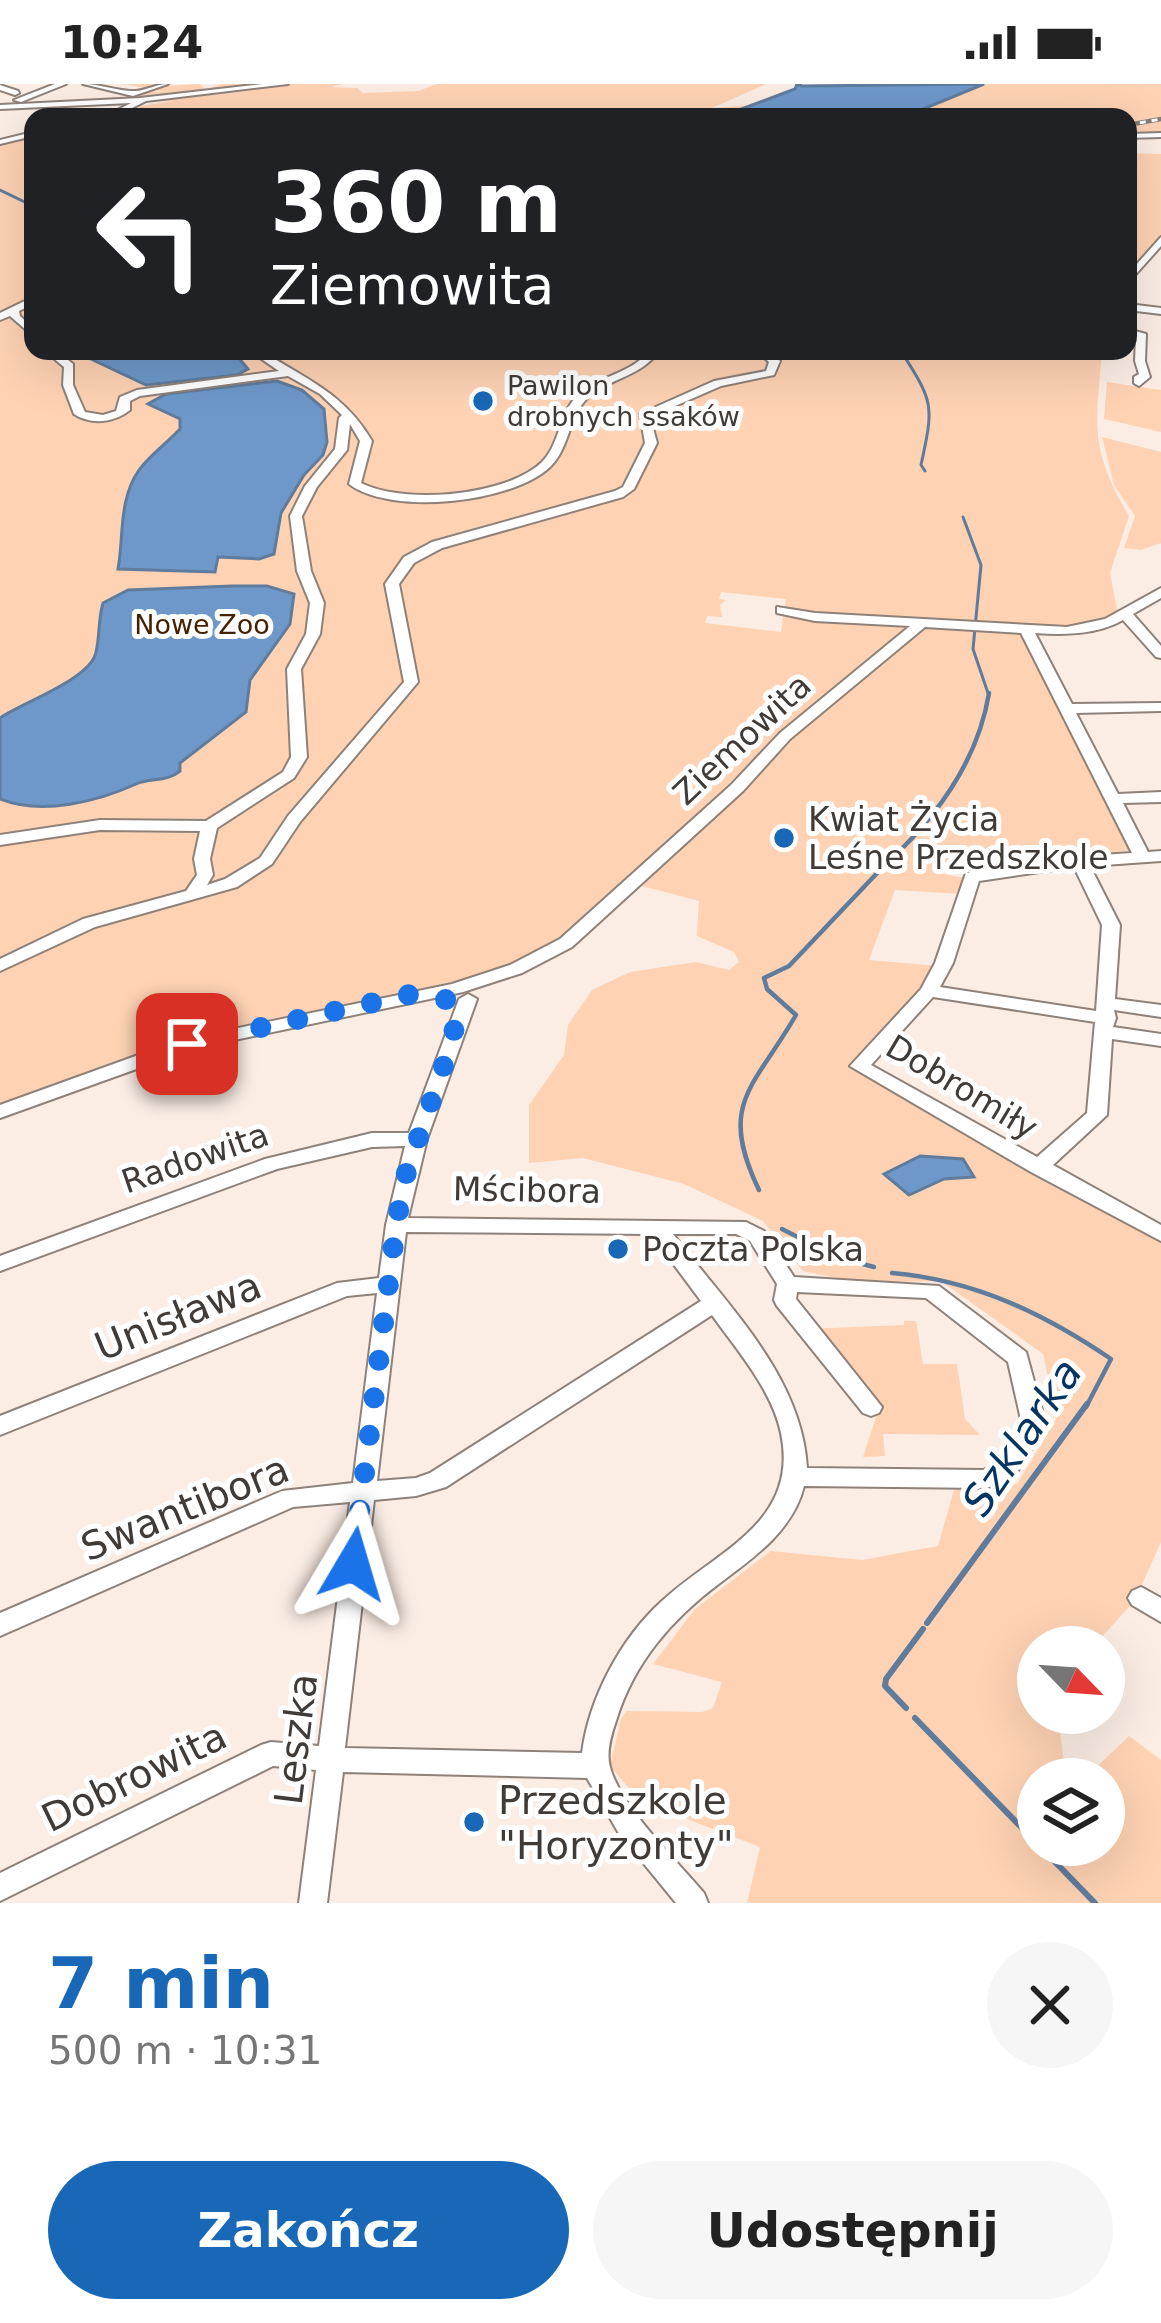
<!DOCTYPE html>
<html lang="pl">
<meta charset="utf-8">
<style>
body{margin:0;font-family:"DejaVu Sans",sans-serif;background:#f6f6f6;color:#222;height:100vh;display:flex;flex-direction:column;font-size:45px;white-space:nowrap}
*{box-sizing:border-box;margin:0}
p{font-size:39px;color:#767676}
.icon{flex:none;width:66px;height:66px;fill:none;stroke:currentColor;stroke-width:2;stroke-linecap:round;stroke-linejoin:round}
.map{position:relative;height:1819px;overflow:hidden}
.drawer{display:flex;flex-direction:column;background:#fff;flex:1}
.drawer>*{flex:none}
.banner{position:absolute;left:24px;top:24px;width:1113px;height:252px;border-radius:24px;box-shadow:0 12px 48px #0002;background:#202124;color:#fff;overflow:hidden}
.needle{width:78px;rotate:115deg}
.tools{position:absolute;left:1017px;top:1542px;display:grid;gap:24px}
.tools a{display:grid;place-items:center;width:108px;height:108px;border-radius:50%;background:#fff;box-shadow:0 12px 48px #0002;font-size:60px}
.pin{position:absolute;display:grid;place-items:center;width:102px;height:102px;color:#fff;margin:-51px;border-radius:24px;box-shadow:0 6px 18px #0006}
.me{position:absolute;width:132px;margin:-66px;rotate:7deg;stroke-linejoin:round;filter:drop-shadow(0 0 9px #0008)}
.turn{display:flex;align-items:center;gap:42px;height:252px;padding:0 48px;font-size:54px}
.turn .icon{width:156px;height:156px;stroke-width:2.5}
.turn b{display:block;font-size:84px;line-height:102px}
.round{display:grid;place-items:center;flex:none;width:126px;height:126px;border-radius:63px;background:#f6f6f6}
.headline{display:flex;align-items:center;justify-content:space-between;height:204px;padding:0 48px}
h1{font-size:72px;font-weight:800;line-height:90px;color:#1868b7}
.action{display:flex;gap:24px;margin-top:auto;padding:24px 48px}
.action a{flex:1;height:138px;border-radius:72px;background:#1868b7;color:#fff;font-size:48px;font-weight:800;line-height:138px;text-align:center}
.action a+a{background:#f6f6f6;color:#222}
.status{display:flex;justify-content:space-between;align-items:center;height:84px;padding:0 60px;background:#fff;direction:ltr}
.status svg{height:33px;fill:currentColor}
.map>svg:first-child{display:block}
.green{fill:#fed2b3;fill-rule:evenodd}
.water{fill:#6d98c9;stroke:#607c9d;stroke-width:3}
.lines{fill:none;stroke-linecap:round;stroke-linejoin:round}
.stream-far2{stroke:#607c9d;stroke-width:3}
.stream-far1{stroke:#607c9d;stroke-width:4.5}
.stream{stroke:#607c9d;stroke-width:6}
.minor-casing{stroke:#8e8179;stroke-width:4}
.minor{fill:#fff;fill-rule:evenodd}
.rail-casing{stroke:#857c76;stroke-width:4.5}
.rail{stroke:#fff;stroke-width:3;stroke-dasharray:6;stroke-linecap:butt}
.route{stroke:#1a73e8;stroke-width:21;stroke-dasharray:0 37.8}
.poi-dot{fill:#1868b7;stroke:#fff;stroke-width:4.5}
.labels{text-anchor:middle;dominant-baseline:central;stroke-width:10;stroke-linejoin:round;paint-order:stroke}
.far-poi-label{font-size:27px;fill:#413b37;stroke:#fff;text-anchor:start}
.far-park-label{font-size:27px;fill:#462101;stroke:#fff}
.street-label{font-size:33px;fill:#413b37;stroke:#fff}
.poi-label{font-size:33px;fill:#413b37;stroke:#fff;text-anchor:start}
.near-street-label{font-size:39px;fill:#413b37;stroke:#fff}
.near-poi-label{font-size:39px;fill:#413b37;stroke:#fff;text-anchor:start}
.near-water-label{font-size:42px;font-style:italic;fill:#043462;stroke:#fff}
</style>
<div class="status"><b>10:24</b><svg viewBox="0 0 49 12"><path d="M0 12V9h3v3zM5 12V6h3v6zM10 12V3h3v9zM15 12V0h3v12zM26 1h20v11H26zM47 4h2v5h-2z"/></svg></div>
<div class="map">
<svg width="1161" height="1819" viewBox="0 0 1161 1819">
<rect width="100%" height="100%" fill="#fbede4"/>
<g class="green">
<polygon points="123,0 174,0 166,2 199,0 206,5 222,0 343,0 331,3 357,4 363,9 418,7 437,0 766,0 712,24 751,21 720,33 653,33 672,29 657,25 647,33 120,33 141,22 172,17 142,18 248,7 139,14 147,7 166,8"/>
<polygon points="984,0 1161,0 1161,53 1128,56 1128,33 956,33 958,27 952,26 912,32"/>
<path d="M33,53V267H1102C1096,343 1089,364 1129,432L1110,489L1117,526C1094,558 961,540 920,539L606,822L541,871L454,900L183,956L0,1025V59ZM721,508L786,515L781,548L705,539L707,532L722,533L720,521L726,516L719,515Z"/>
<polygon points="1128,69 1161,70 1161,153 1128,191"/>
<polygon points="1107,298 1161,306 1161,348 1104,335"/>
<polygon points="1102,353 1161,368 1161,459 1141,466 1124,464 1135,432 1114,401"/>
<polygon points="923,543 1023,550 1132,766 973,788 938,781 938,789 965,794 962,810 895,806 869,876 938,882 926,906 855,980 1161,1151 1161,1458 1135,1516 1093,1563 1038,1563 1038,1629 1058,1629 1063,1672 1082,1695 1038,1695 1038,1761 1104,1761 1104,1695 1084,1695 1129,1652 1161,1676 1161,1819 747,1819 760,1763 640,1717 610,1682 621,1634 627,1627 702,1628 713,1624 722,1598 653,1580 695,1525 771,1467 862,1476 938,1462 956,1399 1017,1400 1057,1334 1043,1270 941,1197 860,1199 803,1187 763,1137 684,1100 583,1074 529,1079 529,1021 564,971 568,941 592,906 630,888 696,878 729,886 739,878 734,868 697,852 699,817 642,802 825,621"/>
<polygon points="904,1237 916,1237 923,1280 957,1280 965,1335 980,1351 883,1350 885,1372 863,1373 877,1330 809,1245 904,1241"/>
</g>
<g class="water">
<polygon points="797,0 802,2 984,0 911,30 915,33 720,33 795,5"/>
<polygon points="74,267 233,267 248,285 237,291 146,301"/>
<path d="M277,297L302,306L324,325L327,358L323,371L304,391L281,429L274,470L259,475L218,473L215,488L118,485C124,454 118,416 139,386C150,371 167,359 180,345V335L148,320L166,310Z"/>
<path d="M232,502H267L294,510L290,540L250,596L246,628L180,679V687C166,699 151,693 136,700C99,717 42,732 0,715V634C23,618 91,595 96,568C100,551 98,536 103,519L128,506Z"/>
<polygon points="920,1072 963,1075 974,1093 944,1095 909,1111 884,1090"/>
</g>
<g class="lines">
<g class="stream-far2">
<polyline points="0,106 29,120"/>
<path d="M901,267C934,319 934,321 921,381L925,387"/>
<polyline points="963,433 981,481 973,565 989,612"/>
</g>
<g class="stream-far1">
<path d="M886,780C936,734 978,677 989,609"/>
<path d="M759,1106C717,1019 754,1004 796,931L767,905L764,894L789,882L880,786"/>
<polyline points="782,1145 837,1173 874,1183"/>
<path d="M892,1189C974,1196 1043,1229 1111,1275L1086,1323"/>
</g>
<g class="stream">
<polyline points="927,1539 1087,1320"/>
<polyline points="906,1624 885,1602 886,1595 923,1545"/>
<polyline points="915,1634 1095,1819"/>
</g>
<g class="minor-casing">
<g id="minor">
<polygon points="55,0 66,0 21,18 14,16"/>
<path d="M83,0C100,0 121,8 136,7C148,6 156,0 168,0L133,12Z"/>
<polygon points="263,0 288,0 146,17 114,33 104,33 131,19 0,25 0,21 140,14"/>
<polygon points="0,1 18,7 19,9 15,11 0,6"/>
<polygon points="33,48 33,52 0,60 0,56"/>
<polygon points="1161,49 1161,53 1128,54 1128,50"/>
<polygon points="1161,153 1161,162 1128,199 1128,190"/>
<polygon points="33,213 33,220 19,227 20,232 33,244 33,252 10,232 0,236 0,229"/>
<polygon points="1128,220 1161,224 1161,230 1128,226"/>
<polygon points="1128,245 1146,250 1145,277 1150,293 1139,302 1134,299 1134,293 1139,290 1135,277 1136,252 1128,251"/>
<path d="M45,267H57L73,280V301L85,328L103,331L116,327L120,313L137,306L279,287L250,267H262C307,296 344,309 372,357L361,399C404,421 507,412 542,378C560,360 559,330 577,312C598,291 630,291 649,267H659C641,292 614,293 591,311C568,329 571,363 550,383C512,419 391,432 349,400L360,357L350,340L347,366L317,403L302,432L311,487L324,519L320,550L301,585L307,673L294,694L217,744L210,775L213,791L207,801L225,795L260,774L288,732L404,598L385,500L404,473L432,458L615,407L623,403L645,359L640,330L714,297L766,287L769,278L757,267H769L780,277L774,291L721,302L650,333L657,359L634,405L623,413L442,464L414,479L399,500L418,598L300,738L272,780L237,803L95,843L0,887V875L83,835L186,807L197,791L194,775L200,747L100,746L0,761V751L100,736L206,737L283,688L291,673L287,585L306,550L310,519L297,487L290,432L305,402L335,365L339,334L342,331L320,310L288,292L140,312L130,317V326C114,339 91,341 74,330L63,301L64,283Z"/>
<path d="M1161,504V514L1133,530L1161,562V574L1156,573L1123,536C1097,551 1064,551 1035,549L1072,620L1161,619V627L1076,629L1118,710L1161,708V718L1123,719L1148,768L1161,767V777L1090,782L1120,841L1115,915L1161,921V933L1114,926L1116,934L1113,943L1161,950V962L1112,955L1107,1031L1053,1081L1161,1141V1157L1031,1088L850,982L921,905L935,879L966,789L1069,773L1132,769L1021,549L925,543L790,655L743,707L572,863L522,889L463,908L192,965L0,1034V1021L180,956L452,900L510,881L560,855L731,701L780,649L910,542L815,537L777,529V523L815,529L1067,543L1105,535ZM1074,783L1102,841L1096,927L940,903L953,879L979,797ZM933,913L1095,938L1087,1029L1037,1073L871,981Z"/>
<path d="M468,910L477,915L427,1055L408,1134L746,1138L764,1147L794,1193L939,1202L1026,1268L1046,1341L1015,1391L987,1404L804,1402C793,1446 755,1473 720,1499C672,1535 634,1578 616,1637C611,1651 606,1668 610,1683C620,1722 678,1778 704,1809L708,1819H676L618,1748L587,1694L343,1688L327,1819H299L316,1686L273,1682L0,1817V1789L261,1661L271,1658L319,1662L350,1418L293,1423L0,1552V1529L282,1407L353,1399L377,1209L347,1212L0,1351V1332L337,1199L379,1194L386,1141L405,1062L372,1063L277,1085L0,1187V1172L265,1075L372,1049H409L459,915ZM406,1148L651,1150L701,1217L430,1389L416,1394L377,1397ZM673,1150H736L750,1157L777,1200L774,1216L777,1222L863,1329L871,1332L879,1329L882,1323L796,1215L797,1208L926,1214L1008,1278L1022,1340L999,1377L984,1386L807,1384C802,1292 726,1220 673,1150ZM712,1231C737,1266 772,1306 781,1349C800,1439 716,1467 662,1517C621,1554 589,1614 582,1669L345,1664L374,1416L416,1412L446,1403Z"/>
<polygon points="1141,1503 1161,1514 1161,1538 1132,1521 1128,1514 1132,1507"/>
</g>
</g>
<use href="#minor" class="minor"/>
<g class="rail-casing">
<polyline id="rail" points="1128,41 1161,35"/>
</g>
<use href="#rail" class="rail"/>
</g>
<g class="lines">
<polyline class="route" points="187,960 412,910 454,917 454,952 405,1093 396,1141 353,1480"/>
</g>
<g class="poi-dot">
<circle cx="483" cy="317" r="12"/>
<circle cx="784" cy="754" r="12"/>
<circle cx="618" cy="1165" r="12"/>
<circle cx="474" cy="1738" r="12"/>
</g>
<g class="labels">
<g class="far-poi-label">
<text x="507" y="301">Pawilon<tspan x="507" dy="31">drobnych ssaków</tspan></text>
</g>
<g class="far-park-label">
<text x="202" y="540">Nowe Zoo</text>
</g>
<g class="street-label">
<text transform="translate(742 655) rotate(-43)">Ziemowita</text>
<text transform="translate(962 1003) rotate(31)">Dobromiły</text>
<text transform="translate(195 1074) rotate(-19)">Radowita</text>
<text transform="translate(527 1106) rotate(1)">Mścibora</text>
</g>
<g class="poi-label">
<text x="808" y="735">Kwiat Życia<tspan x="808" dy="38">Leśne Przedszkole</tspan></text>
<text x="642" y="1165">Poczta Polska</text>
</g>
<g class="near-street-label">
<text transform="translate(178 1232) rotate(-22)">Unisława</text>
<text transform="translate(185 1424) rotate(-22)">Swantibora</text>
<text transform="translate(296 1655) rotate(-83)">Leszka</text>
<text transform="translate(134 1693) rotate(-26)">Dobrowita</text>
</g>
<g class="near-poi-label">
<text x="498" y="1716">Przedszkole<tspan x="498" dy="45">"Horyzonty"</tspan></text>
</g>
<g class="near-water-label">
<text transform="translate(1022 1353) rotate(-56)">Szklarka</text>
</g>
</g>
</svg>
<div class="tools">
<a><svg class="needle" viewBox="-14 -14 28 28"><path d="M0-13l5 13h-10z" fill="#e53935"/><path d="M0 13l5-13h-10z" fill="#767676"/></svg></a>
<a><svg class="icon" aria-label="layers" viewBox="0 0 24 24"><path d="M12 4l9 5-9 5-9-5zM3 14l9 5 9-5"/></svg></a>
</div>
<div class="pin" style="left:187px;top:960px;background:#d93025"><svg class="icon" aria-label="arrive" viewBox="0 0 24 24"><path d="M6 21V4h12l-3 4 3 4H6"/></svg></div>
<svg class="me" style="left:353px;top:1480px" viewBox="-20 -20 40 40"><path d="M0-17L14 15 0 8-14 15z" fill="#1a73e8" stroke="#fff" stroke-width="4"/></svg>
<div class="banner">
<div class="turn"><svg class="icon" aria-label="left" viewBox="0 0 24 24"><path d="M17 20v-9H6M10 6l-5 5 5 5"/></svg><div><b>360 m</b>Ziemowita</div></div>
</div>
</div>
<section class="drawer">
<div class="headline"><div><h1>7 min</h1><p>500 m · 10:31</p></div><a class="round"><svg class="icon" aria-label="close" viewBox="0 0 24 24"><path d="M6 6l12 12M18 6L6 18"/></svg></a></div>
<div class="action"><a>Zakończ</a><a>Udostępnij</a></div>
</section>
